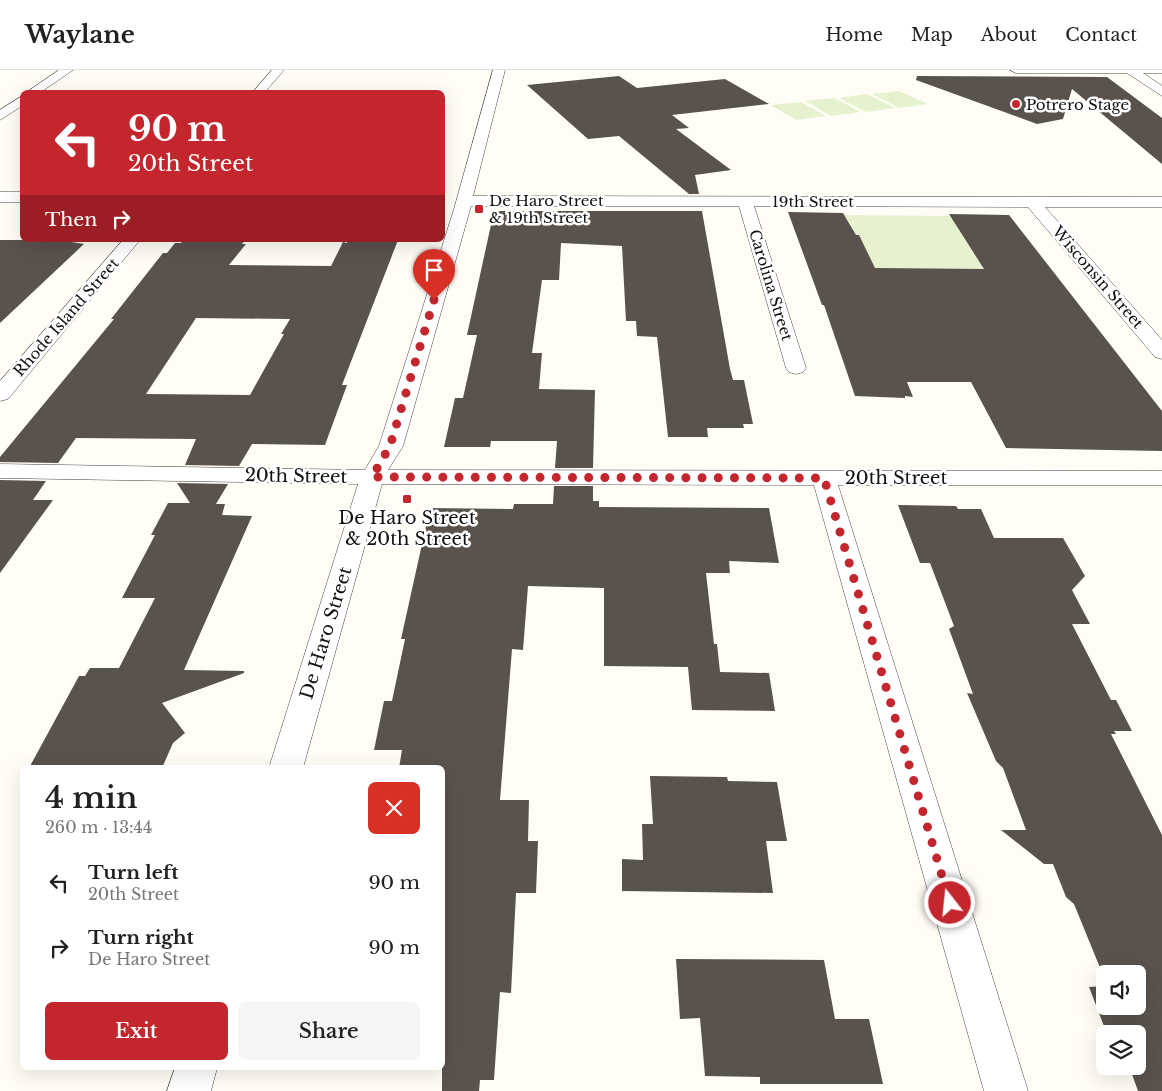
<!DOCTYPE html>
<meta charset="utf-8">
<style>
body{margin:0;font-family:"Libre Baskerville",serif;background:#f6f6f6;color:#222;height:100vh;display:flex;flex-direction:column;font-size:19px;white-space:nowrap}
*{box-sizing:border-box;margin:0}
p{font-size:16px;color:#767676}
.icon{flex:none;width:28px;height:28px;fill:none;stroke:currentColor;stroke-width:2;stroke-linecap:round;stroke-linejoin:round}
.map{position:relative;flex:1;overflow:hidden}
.details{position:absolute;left:20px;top:695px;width:425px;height:305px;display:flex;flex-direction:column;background:#fff;border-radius:8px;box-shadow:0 5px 20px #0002}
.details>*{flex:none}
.banner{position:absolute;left:20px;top:20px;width:425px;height:152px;border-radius:8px;box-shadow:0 5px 20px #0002;background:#c4262e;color:#fff;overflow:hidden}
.fabs{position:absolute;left:1096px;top:895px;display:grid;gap:10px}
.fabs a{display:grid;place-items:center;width:50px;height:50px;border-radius:8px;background:#fff;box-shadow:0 5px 20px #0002;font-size:25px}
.pin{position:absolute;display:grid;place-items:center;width:42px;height:42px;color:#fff;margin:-51px -21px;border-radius:50% 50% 50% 0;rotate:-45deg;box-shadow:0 0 5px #0007}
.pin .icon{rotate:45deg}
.me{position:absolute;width:55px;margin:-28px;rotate:344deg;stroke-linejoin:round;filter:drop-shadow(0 0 4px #0008)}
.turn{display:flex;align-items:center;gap:18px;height:105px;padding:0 25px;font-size:22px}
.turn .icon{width:65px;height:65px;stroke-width:2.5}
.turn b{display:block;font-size:35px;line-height:42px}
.then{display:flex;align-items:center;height:48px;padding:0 25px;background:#0003;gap:10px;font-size:19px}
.round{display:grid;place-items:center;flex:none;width:52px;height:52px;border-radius:8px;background:#f6f6f6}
.overview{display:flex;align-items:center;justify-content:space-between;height:85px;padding:0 25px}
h1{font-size:30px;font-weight:600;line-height:38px}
.action{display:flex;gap:10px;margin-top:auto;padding:10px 25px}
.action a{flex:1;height:58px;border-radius:8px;background:#c4262e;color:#fff;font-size:20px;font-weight:600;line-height:58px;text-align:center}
.action a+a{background:#f6f6f6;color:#222}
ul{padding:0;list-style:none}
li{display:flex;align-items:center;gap:15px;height:65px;padding:0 25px}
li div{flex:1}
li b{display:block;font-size:19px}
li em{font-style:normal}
header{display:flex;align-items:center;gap:30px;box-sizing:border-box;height:70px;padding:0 25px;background:#fff;border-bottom:1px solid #e0e0e0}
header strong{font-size:24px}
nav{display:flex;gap:28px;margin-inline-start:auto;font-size:18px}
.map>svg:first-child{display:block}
.pitch{fill:#e6f2cf}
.building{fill:#5a524d;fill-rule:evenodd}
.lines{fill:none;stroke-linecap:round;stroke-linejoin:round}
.minor-casing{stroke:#444;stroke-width:1}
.minor{fill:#fff;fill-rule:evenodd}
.route{stroke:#c4262e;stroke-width:9;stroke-dasharray:0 16.2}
.poi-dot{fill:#c4262e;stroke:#fff;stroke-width:2}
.labels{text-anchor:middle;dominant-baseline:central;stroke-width:5;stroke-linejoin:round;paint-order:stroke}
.far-poi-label{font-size:15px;fill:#111;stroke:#fff;text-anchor:start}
.far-street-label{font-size:15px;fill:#111;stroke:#fff}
.street-label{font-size:18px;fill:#111;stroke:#fff}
.poi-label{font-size:18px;fill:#111;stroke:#fff}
</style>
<header>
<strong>Waylane</strong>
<nav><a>Home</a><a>Map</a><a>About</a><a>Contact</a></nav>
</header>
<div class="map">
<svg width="1162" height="1021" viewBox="0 0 1162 1021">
<rect width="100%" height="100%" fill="#fffdf5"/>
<g class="pitch">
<polygon points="899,21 928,34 899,38 872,24"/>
<polygon points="867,24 895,38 866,42 839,28"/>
<polygon points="834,28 861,42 831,46 805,31"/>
<polygon points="801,32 826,46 796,50 771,35"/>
<path d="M844,145L953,146L966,165H962L986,201L876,200C869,185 855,173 849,157L852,156Z"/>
</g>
<g class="building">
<polygon points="619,6 637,18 725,9 769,34 672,45 689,58 676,59 731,100 695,105 699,124 689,124 619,66 588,69 527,15"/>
<polygon points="917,6 1107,7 1162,48 1162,94 1072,19 1063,49 1037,54 916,10"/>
<polygon points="494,141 702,141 730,299 733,310 744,310 753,354 743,354 744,358 707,358 708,367 668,367 657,267 637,266 636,251 626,251 622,176 561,173 559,210 542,210 532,283 542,283 539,319 595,320 593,398 555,398 557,371 491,371 490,377 444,377 455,328 463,328 477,265 467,265"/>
<polygon points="788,142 843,143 856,165 859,165 875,198 984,199 949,144 1009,145 1162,341 1162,381 1006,378 971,312 907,312 913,327 905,326 905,328 855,326 824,235 822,235"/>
<polygon points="0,170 66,170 65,171 84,174 0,253"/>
<path d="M183,170H245L242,174H246L229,195L331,196L343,172L347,173L348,170H398L342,315H347L325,375L252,374L239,396L185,395L196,369L76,368L58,393L0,392V387L114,249H111L163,183H167L175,173H181ZM196,248L290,249L281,264H284L250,325L146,324Z"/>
<polygon points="0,410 46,411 33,430 53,430 0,503"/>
<polygon points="177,413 228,414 216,434 225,434 222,445 252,446 184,600 244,601 244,603 162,633 185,663 173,673 162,698 29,698 79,606 85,606 90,598 119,598 155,528 122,528 155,465 151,465 168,433 190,433"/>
<polygon points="554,416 593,416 593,431 599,431 599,437 769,438 779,493 729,491 730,503 706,503 714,574 717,574 720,602 769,603 775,641 692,640 688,597 604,596 604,518 528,516 523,580 512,579 500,730 529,730 528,771 538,771 536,823 516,823 511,923 500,922 494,1010 480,1010 479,1021 442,1021 442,698 399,698 402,680 374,680 384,631 392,631 405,569 401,569 430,438 513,439 514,434 553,434"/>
<polygon points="898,435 956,436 958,439 981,439 994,468 1063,468 1085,506 1072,520 1090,554 1072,554 1111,630 1116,630 1132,661 1114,661 1116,664 1111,664 1162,765 1162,1021 1138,1021 1129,996 1138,996 1138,964 1107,964 1089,917 1105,916 1105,936 1138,936 1138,904 1105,904 1105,910 1074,834 1066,827 1053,794 1044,794 1001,760 1026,760 1003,698 996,691 967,623 973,624 949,559 954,556 930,493 920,493"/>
<polygon points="650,706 727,707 728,711 777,712 787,771 766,771 773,823 622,821 622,789 643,790 642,754 653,754"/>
<polygon points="676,889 824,890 835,949 869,949 883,1014 760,1014 760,1007 705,1006 700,948 680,949"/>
</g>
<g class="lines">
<g class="minor-casing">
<g id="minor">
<polygon points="59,0 73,0 41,22 27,22"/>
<polygon points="272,0 284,0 265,22 253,22"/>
<polygon points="493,0 505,0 473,126 1162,127 1162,137 1045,137 1162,270 1162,289 1155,287 1028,137 754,136 806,298 803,302 796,304 789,302 786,298 739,136 471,136 403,376 388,400 1162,401 1162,415 838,415 1028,1021 984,1021 814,415 382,414 303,698 269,698 358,414 0,408 0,394 365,400 379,376 454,139"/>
<polygon points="1010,0 1162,0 1162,3 1143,3 1162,16 1162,26 1127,3 1016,3"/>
<polygon points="22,26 22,36 0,50 0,40"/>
<rect x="0" y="122" width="22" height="10"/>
<polygon points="123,170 140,170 8,329 0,331 0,311"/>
<polygon points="175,998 217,998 211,1021 167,1021"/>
</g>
</g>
<use href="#minor" class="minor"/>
</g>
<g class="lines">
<polyline class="route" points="434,230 390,376 372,407 824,408 950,833"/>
</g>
<g class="poi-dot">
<circle cx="1016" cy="34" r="5"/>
<rect x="474" y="134" width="10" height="10" rx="2.5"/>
<rect x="402" y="424" width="10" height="10" rx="2.5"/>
</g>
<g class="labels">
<g class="far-poi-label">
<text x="1026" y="34">Potrero Stage</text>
<text x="489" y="130">De Haro Street<tspan x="489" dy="17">&amp; 19th Street</tspan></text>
</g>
<g class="far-street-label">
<text x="813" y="131">19th Street</text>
<text transform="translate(1098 207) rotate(49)">Wisconsin Street</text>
<text transform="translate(771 215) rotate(73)">Carolina Street</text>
<text transform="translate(66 247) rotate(-49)">Rhode Island Street</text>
</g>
<g class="street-label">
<text transform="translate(296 406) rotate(1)">20th Street</text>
<text x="896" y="408">20th Street</text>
<text transform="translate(326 563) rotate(-73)">De Haro Street</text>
</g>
<g class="poi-label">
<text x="407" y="448">De Haro Street<tspan x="407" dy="21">&amp; 20th Street</tspan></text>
</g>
</g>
</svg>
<div class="fabs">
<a><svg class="icon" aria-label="sound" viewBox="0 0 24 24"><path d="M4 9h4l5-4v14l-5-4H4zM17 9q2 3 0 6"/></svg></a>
<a><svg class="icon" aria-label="layers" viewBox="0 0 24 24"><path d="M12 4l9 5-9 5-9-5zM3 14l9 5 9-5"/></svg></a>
</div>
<div class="pin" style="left:434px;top:230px;background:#d93025"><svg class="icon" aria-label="arrive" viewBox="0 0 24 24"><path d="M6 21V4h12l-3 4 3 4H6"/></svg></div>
<svg class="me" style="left:950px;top:833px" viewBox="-20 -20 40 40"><circle r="17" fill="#c4262e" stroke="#fff" stroke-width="3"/><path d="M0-11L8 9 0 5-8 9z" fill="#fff"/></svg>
<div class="banner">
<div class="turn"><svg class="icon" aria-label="left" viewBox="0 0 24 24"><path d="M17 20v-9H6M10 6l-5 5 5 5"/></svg><div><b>90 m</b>20th Street</div></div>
<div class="then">Then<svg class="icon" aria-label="right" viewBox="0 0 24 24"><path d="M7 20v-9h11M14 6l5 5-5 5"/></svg></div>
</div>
<section class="details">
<div class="overview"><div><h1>4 min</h1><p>260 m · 13:44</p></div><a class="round" style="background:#d93025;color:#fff"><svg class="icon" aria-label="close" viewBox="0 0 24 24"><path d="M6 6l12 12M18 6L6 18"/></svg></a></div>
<ul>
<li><svg class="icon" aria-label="left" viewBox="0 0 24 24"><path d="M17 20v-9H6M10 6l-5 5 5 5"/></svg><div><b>Turn left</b><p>20th Street</p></div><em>90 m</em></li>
<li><svg class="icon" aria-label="right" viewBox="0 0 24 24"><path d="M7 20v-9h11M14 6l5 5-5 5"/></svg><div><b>Turn right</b><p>De Haro Street</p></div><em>90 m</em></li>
</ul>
<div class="action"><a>Exit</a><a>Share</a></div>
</section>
</div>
